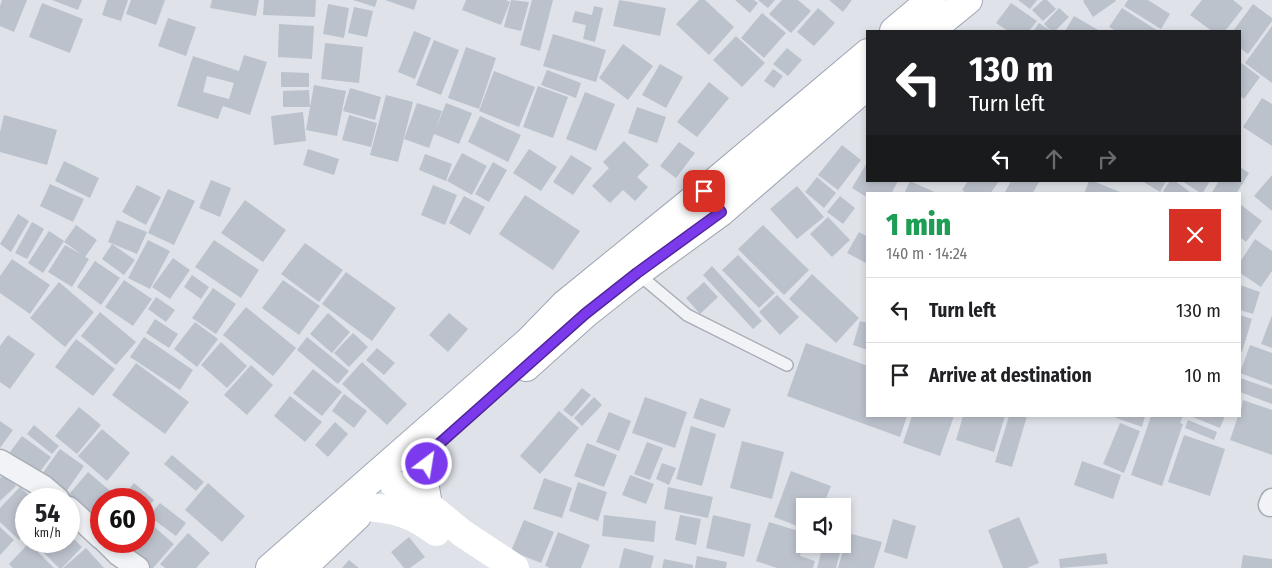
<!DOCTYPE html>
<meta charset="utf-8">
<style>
body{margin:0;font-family:"Fira Sans Condensed",sans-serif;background:#f2f2f2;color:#202124;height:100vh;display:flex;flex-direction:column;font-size:19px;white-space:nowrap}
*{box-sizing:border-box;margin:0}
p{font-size:16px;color:#757577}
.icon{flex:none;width:28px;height:28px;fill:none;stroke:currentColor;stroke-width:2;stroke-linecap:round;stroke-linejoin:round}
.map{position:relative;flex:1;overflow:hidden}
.drawer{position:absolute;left:866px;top:192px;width:375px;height:225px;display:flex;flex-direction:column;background:#fff;border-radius:0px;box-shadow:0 2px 8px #0003}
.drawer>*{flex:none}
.hud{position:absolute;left:866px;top:30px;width:375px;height:152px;border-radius:0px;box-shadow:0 2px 8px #0003;background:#202124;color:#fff;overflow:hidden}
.controls{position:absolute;left:796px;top:498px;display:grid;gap:10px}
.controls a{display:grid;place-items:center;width:55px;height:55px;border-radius:0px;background:#fff;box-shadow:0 2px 8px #0003;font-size:25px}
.speed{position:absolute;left:15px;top:488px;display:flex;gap:10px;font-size:25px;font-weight:700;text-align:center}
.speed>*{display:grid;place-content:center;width:65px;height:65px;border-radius:50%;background:#fff;box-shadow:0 2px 8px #0003;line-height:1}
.speed small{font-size:12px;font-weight:400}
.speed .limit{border:8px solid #d22;background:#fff;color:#111}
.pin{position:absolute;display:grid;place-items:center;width:42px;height:42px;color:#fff;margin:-21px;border-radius:10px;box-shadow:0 2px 8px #0006}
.me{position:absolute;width:55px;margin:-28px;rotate:31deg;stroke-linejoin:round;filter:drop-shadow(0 0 4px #0008)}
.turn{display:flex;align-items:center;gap:18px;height:105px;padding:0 20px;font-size:22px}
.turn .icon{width:65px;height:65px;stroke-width:2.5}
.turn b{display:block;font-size:35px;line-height:42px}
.lanes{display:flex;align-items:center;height:48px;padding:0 20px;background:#0003;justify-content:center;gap:25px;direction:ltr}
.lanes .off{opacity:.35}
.round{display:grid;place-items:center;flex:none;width:52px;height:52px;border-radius:0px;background:#f2f2f2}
.summary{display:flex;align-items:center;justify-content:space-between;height:85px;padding:0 20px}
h1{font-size:30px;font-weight:800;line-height:38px;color:#1e9e55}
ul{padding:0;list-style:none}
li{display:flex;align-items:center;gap:15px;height:65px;padding:0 20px;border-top:1px solid #e0e0e0}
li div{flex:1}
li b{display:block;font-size:19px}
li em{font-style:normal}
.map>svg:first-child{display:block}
.building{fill:#bcc2cc;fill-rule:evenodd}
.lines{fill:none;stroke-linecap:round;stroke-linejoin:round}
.service-casing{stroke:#a8adb6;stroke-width:14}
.minor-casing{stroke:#a8adb6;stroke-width:25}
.primary-casing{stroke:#9ea7b5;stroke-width:30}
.service{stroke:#f2f3f7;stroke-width:11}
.minor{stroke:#f2f3f7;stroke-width:22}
.secondary{stroke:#fff;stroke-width:28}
.primary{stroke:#fff;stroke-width:28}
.route-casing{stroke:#51269a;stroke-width:12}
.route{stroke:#7c3aed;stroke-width:9}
</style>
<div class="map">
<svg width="1272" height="568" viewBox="0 0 1272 568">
<rect width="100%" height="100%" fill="#dfe3e9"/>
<g class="building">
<polygon points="2,0 27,0 14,32 0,26 0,6"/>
<polygon points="52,0 82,0 78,10"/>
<polygon points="107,0 128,0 121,21 102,15"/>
<polygon points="131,0 165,0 156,25 126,14"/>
<polygon points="212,0 259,0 256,16 210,8"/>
<polygon points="264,0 316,0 315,17 263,15"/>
<polygon points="353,0 377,0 375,7"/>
<polygon points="385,0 417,0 414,10"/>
<polygon points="466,0 506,0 510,2 501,25 462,10"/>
<polygon points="511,0 529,2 521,31 504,27"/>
<polygon points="532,0 553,0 540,51 520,45"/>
<polygon points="619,0 666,8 660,36 613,26"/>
<polygon points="699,0 705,0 734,27 709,55 676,24"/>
<polygon points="735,0 754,0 758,3 750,13"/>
<polygon points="758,0 775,0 768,8"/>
<polygon points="782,0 798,0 811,11 791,33 769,14"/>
<polygon points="829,0 852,0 843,12"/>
<polygon points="1018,0 1037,0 1030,9"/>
<polygon points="1043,0 1047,0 1056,9 1043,21 1032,10"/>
<polygon points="1084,0 1115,0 1116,1 1093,17 1083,1"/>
<polygon points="1128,0 1148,0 1170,14 1161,29 1124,6"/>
<polygon points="1202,0 1233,0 1243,8 1225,31 1212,31 1190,15"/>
<polygon points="42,3 83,19 70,53 29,37"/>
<polygon points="1011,3 1037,21 1029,31 1008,31 996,23"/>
<polygon points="328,4 349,8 344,38 323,34"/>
<polygon points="1253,4 1272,18 1272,21 1248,54 1240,48 1240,31 1233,31"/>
<polygon points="594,6 603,8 595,42 583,39 586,25 572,22 575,11 592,15"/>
<polygon points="354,7 373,11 367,37 348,33"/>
<polygon points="818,8 835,23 814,46 797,32"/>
<polygon points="1059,8 1069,17 1055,31 1051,31 1044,24"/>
<polygon points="1122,8 1158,31 1116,31 1109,27"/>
<polygon points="762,13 786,33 764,58 741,38"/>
<polygon points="1074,16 1100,31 1065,31"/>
<polygon points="168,18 196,27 186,56 158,46"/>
<polygon points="1039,23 1051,31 1033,31"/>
<polygon points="279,24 314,26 312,59 278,57"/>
<polygon points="1272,26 1272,83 1245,63"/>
<polygon points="414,31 431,38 415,79 398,72"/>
<polygon points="553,34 606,50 596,82 543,66"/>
<polygon points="736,36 765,63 742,87 713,60"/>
<polygon points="434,40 459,50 441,95 416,85"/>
<polygon points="325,43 363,47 359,83 321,79"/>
<polygon points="623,44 653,66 628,100 599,78"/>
<polygon points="466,47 496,58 479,109 448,98"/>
<polygon points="787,48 802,60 788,76 773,64"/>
<path d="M244,55L267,62L250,115L223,106L218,119L177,106L193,56L239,71ZM207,76L234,83L229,99L203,92Z"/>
<polygon points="1240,62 1260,77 1244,99 1240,96"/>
<polygon points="660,64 683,77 666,108 642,95"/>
<polygon points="773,69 783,76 774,88 764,81"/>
<polygon points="547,70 581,83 576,98 541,85"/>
<polygon points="494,71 535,87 519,127 479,111"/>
<polygon points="281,72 309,73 309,87 281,87"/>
<polygon points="709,82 729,98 697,137 677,122"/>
<polygon points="314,85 346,91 337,136 306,130"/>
<polygon points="538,86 568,97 553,138 523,127"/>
<polygon points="350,88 381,97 375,120 343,111"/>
<polygon points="309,90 310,107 283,107 283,91"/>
<polygon points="585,92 615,104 596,151 566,139"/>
<polygon points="386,95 413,102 398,162 370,155"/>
<polygon points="1262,98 1272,104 1272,146 1243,127"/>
<polygon points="417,103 442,111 435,131 446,103 472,113 459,144 434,134 429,148 404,139"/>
<polygon points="637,107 666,117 657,143 628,133"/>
<polygon points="303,112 306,141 274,145 271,116"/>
<polygon points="4,115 57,130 47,165 0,152 0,132"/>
<polygon points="349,115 377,123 371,147 342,140"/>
<polygon points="480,116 521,135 508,162 468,142"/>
<polygon points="624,141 649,165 637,177 648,187 635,201 623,190 610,203 592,186 609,168 603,162"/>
<polygon points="679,142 695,153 676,178 660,166"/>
<polygon points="842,145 861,160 838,190 818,175"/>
<polygon points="308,149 339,159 334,175 303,165"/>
<polygon points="529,149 557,167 541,191 513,173"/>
<polygon points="462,153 487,166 472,195 447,181"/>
<polygon points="425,154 452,164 446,181 419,170"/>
<polygon points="571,155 592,168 573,195 553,182"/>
<polygon points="64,161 99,178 90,198 55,181"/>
<polygon points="868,161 868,181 898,181 891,194 868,194 868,198 852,188"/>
<polygon points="493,162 507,170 489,202 475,194"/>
<polygon points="1240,167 1249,173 1236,194 1211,194 1219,181 1240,181"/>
<polygon points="1272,175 1272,211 1254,196"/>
<polygon points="817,177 836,193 824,208 805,192"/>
<polygon points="211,180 231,188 220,217 199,208"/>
<polygon points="910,181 939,194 904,194"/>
<polygon points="968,181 999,181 990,194 968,194 962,190"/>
<polygon points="1011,181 1038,181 1039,182 1032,194 1004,194"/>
<polygon points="1089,181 1093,181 1125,194 1084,194"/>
<polygon points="1142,181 1166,181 1160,192"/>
<polygon points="1170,181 1175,181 1193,194 1167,194 1163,191"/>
<polygon points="1182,181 1210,181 1202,194"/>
<polygon points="50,184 84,199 73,222 40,206"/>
<polygon points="137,185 161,197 146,225 122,212"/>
<polygon points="433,185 457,195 445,225 421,215"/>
<polygon points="797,186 824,217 797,239 770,209"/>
<polygon points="168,189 195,201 174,245 148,233"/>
<polygon points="525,195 580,231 553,270 499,234"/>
<polygon points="464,196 485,207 470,235 449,223"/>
<polygon points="840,196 855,208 843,224 827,212"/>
<polygon points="245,200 286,230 263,262 221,233"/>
<polygon points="1240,204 1262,221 1246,242 1240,237"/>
<polygon points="18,214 29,221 11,252 0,244"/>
<polygon points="828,217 850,240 832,257 810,234"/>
<polygon points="117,220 147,232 137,254 108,242"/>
<polygon points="32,222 44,229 27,259 15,253"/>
<polygon points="76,225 97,240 85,257 89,259 72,287 48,272 65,245 81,254 64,242"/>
<polygon points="763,225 809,270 784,295 738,249"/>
<polygon points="49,231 64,241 43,273 28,263"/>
<polygon points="859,232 868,237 868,264 847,253"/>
<polygon points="1255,239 1272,251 1272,271 1261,287 1240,273 1240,262"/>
<polygon points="148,240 170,251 150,289 128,278"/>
<polygon points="214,240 259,270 241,298 195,267"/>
<polygon points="305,243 343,270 319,302 281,274"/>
<polygon points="112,244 135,260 124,275 102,259"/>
<polygon points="738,255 775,293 759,308 722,270"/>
<polygon points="173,258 190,270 170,299 152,287"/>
<polygon points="12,259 50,285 30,314 0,293 0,276"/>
<polygon points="95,261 120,278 101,305 77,287"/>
<polygon points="712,266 762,321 753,329 703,275"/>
<polygon points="346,272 396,308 372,341 322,304"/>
<polygon points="812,274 859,318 836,343 789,299"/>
<polygon points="192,275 209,287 201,299 184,287"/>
<polygon points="124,280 152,299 133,326 105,307"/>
<polygon points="283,280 320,306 299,335 262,308"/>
<polygon points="59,282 94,312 65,347 30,318"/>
<polygon points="704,282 718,297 700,314 686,298"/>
<polygon points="1240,285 1260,292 1253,314 1240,310"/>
<polygon points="213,288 236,304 216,334 192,318"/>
<polygon points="777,295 799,317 780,335 759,312"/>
<polygon points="156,297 175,310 166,322 148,309"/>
<polygon points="246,307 296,348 273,376 223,335"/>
<polygon points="100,312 136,342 116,365 81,336"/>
<polygon points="328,313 350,332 332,353 310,334"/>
<polygon points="449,313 468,329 448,352 429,335"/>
<polygon points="1240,315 1252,319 1242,352 1240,351"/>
<polygon points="1272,315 1272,348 1261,344"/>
<polygon points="155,319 178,334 169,348 146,333"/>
<polygon points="860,321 868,323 868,350 853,345"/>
<polygon points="195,322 218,339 197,367 174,349"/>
<polygon points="353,333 368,347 349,367 334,353"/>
<polygon points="8,335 35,354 10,389 0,382 0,346"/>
<polygon points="144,337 193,370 180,390 130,357"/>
<polygon points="307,337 349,371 338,384 297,350"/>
<polygon points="76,339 115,369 93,396 55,367"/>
<polygon points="221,342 247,366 227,388 201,365"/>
<polygon points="806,343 868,366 868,416 907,416 900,437 787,396"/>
<polygon points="1250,345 1272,353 1272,385 1240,373"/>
<polygon points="377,348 395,363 384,375 366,360"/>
<polygon points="362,362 407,404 387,425 342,384"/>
<polygon points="136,363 189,402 165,434 112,395"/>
<polygon points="251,365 273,385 247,415 224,395"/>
<polygon points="313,369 342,392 322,416 293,393"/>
<polygon points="1240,378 1272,389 1272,404 1240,392"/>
<polygon points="582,388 591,395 572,417 563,410"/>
<polygon points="344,394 367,411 354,428 332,411"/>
<polygon points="290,396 322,422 305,442 274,416"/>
<polygon points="594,397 602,405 582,426 574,418"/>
<polygon points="645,397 687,412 675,448 632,433"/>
<polygon points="700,398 731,409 724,428 693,418"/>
<polygon points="1243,400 1272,410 1272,455 1230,440 1238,416 1240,416"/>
<polygon points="79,407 101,425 77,454 55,436"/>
<polygon points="559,411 579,428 540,474 520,456"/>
<polygon points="609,412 631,421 619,451 596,442"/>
<polygon points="912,416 954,416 940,456 903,443"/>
<polygon points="963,416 1005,416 994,452 956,440"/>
<polygon points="1009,416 1027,416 1012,467 995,462"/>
<polygon points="1111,416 1145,416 1142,427"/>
<polygon points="1151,416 1183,416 1180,423 1183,424 1162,486 1131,475"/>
<polygon points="1190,416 1225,416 1220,428"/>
<polygon points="1188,420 1217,432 1214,440 1185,428"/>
<polygon points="0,421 13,430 0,448"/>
<polygon points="335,422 348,434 328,457 315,445"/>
<polygon points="1120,423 1140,431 1124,473 1103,464"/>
<polygon points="34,425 59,446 52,454 27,434"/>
<polygon points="691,426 716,434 702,486 676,479"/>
<polygon points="102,429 130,453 107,481 78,456"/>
<polygon points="1184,435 1225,449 1210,496 1168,482"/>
<polygon points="22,436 51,457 36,477 7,456"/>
<polygon points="742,441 784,452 772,499 730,488"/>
<polygon points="647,442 663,448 650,480 634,474"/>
<polygon points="587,443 617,455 604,487 574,476"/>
<polygon points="60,449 84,466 63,496 39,478"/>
<polygon points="172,455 204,482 196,491 164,464"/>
<polygon points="1082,461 1121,475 1113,499 1074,485"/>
<polygon points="662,463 676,468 669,485 656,479"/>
<polygon points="791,471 831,486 823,506 805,506 805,529 774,517"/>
<polygon points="88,472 115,495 113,499 101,499 101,512 92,523 65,499"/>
<polygon points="5,474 16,486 0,501 0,478"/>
<polygon points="630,475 654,484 646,504 622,495"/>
<polygon points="544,478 572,488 562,518 533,509"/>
<polygon points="578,482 607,492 598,521 569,511"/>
<polygon points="134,483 154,500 144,512 144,499 121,499"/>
<polygon points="208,483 245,516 222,542 185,510"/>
<polygon points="20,487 33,499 26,499 26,533 19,540 0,522 0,508"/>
<polygon points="668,487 713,497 708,518 664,509"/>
<polygon points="160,503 186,523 176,536 149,516"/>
<polygon points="604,515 656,521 654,542 602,536"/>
<polygon points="680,515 701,519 696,545 675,540"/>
<polygon points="713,515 751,524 744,557 706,548"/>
<polygon points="1019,517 1039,563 1027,568 1003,568 988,530"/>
<polygon points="893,519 916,526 907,559 884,552"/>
<polygon points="524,520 554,532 541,563 511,551"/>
<polygon points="769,522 805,533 805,540 800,556 815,561 813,568 777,568 756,561"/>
<polygon points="151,524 174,544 153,568 149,568 128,550 136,541 144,541 144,532"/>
<polygon points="0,527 14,540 0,555"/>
<polygon points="558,532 590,545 581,568 550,568 545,566"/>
<polygon points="188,533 210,553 196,568 165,568 160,564"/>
<polygon points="848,533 882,542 874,568 838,568"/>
<polygon points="69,534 82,547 62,568 59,568 32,541 69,541"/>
<polygon points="409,537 425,557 410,568 404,568 391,552"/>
<polygon points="29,543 54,568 13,568 9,564"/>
<polygon points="823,545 841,549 836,568 817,568"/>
<polygon points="86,548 104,568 63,568"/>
<polygon points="624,548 654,556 651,568 619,568"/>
<polygon points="1106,553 1108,564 1060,568 1059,559"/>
<polygon points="1243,555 1272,559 1272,568 1241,568"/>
<polygon points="697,556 727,562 726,568 695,568"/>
<polygon points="664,559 693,565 693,568 662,568"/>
<polygon points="349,560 359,568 342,568"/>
</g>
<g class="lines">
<g class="service-casing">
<polyline id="service" points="637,273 687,315 787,365"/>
</g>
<g class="minor-casing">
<g id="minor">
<polyline points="0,461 44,487 58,499"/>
<polyline points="1270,505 1272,500"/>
<polyline points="69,508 101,538"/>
<polyline points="105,541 118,554 138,568"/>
</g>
</g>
<g class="primary-casing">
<g id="primary">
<polyline points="894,31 931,0"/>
<polyline points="930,31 968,0"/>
<polyline points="526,367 585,314 637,273 721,212 868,85"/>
<polyline points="428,505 424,482 430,453"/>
<polyline points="270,568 529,341 565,304 704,191 868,53"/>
<polyline points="302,568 357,516"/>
</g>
</g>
<use href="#service" class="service"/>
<use href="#minor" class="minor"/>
<g class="secondary">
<polyline points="394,484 428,505 462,533 515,568"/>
<path d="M366,507C395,509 412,514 436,532"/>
</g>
<use href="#primary" class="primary"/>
</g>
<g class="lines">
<g class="route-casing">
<polyline id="route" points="427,464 430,452 585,314 637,273 721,212 704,191"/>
</g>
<use href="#route" class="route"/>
</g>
</svg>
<div class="controls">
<a><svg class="icon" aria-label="sound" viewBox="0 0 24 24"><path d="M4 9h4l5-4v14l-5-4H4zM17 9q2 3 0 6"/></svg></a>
</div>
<div class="speed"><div>54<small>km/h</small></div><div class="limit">60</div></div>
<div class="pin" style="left:704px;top:191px;background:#d93025"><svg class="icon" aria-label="arrive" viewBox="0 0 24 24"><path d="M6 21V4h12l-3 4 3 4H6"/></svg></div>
<svg class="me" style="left:427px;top:464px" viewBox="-20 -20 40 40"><circle r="17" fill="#7c3aed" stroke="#fff" stroke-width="3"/><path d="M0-11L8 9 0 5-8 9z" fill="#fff"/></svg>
<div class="hud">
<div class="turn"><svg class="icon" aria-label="left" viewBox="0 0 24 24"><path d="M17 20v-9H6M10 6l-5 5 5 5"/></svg><div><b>130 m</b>Turn left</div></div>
<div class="lanes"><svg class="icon" aria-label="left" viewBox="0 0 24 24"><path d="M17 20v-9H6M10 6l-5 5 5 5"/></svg><svg class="icon off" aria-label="ahead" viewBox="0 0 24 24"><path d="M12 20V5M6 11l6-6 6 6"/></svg><svg class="icon off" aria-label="right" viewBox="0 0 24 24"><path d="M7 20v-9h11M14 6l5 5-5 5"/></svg></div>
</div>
<section class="drawer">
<div class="summary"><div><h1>1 min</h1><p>140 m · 14:24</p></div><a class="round" style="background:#d93025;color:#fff"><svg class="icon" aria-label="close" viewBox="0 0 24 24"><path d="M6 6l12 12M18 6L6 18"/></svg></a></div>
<ul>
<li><svg class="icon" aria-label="left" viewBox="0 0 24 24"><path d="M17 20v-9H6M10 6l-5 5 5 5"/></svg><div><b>Turn left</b></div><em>130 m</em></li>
<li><svg class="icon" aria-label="arrive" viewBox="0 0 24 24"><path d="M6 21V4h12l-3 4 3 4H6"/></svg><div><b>Arrive at destination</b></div><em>10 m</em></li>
</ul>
</section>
</div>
